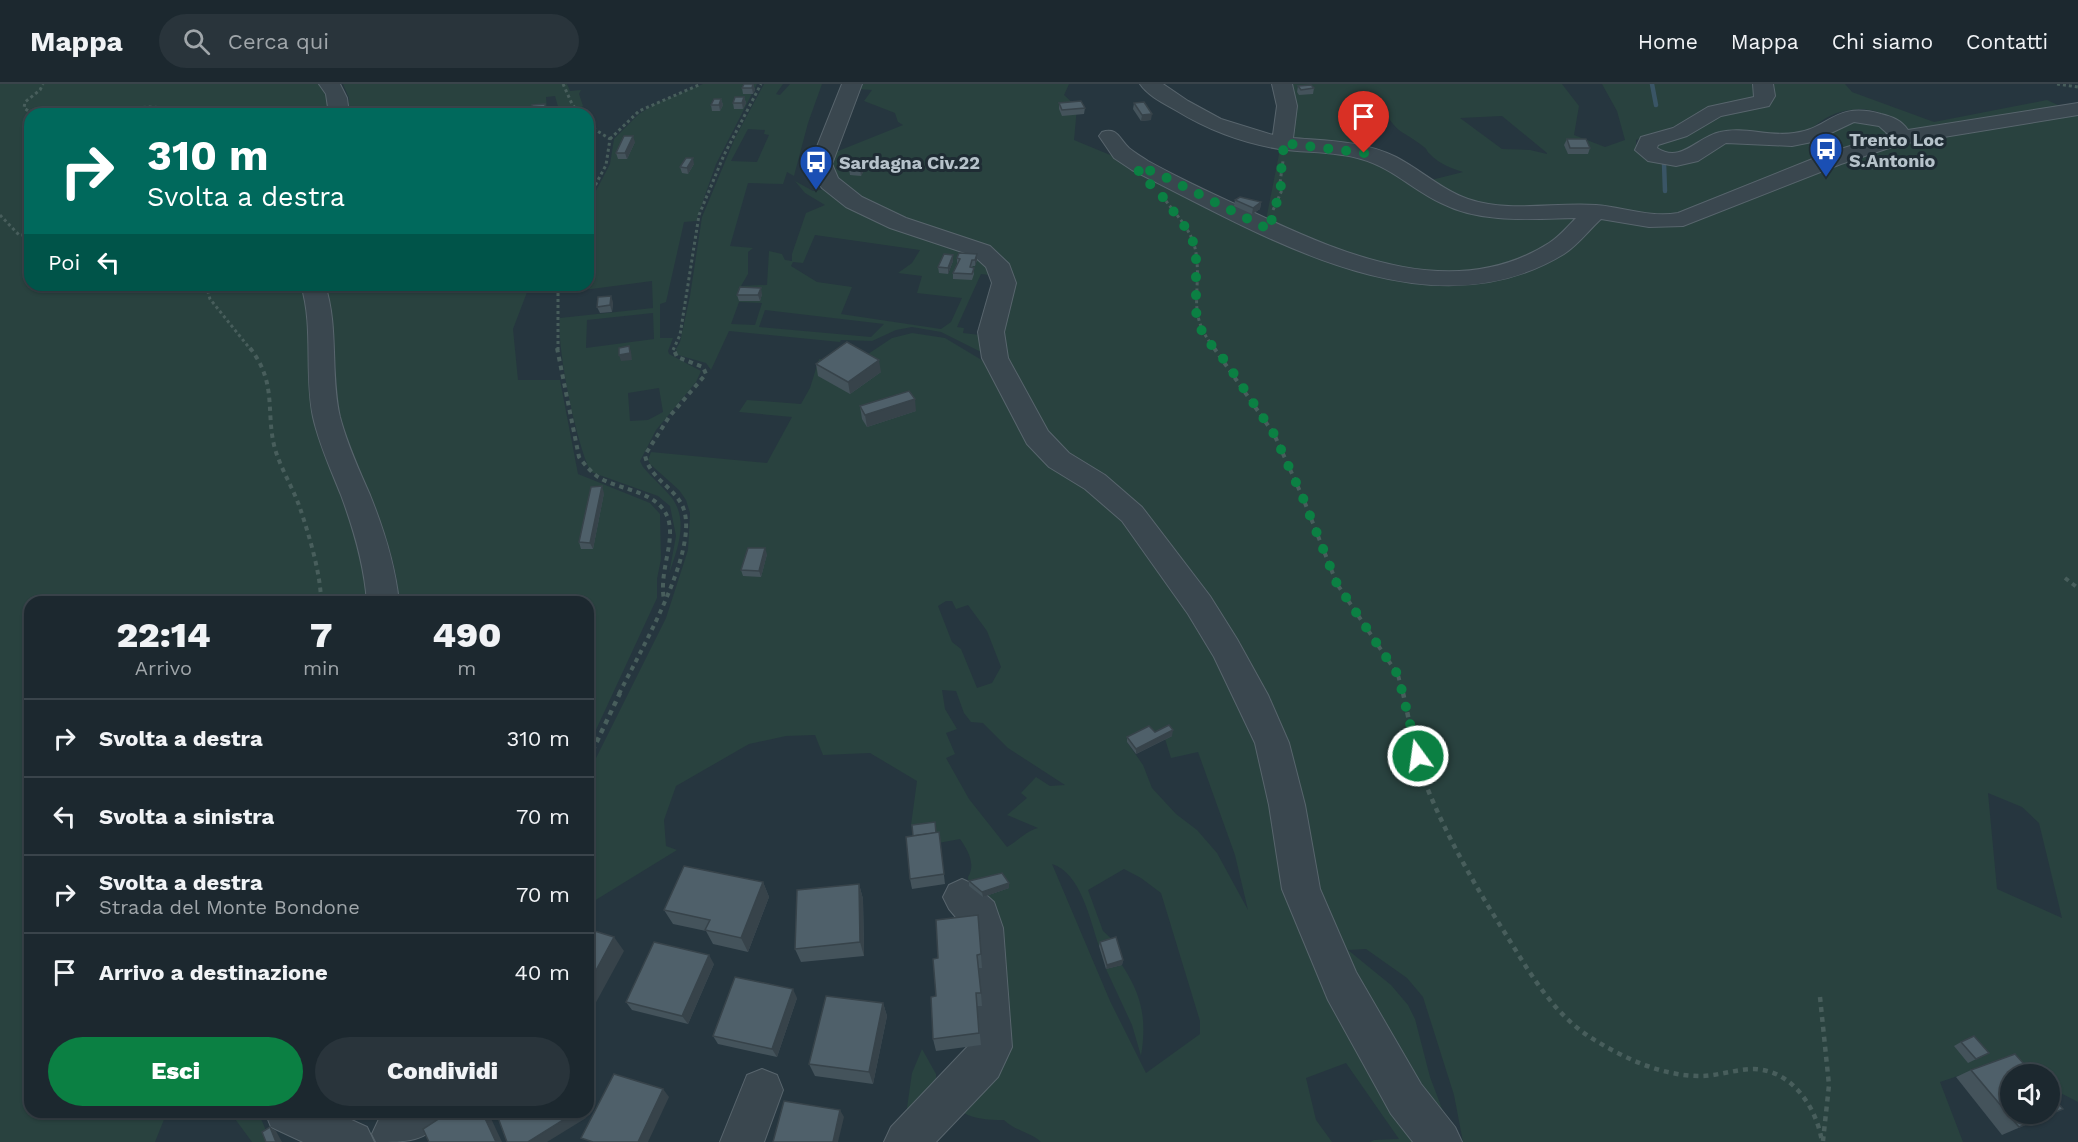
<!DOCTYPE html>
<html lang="it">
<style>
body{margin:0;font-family:"Work Sans",sans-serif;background:#29343b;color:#f1f3f6;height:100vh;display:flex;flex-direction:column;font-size:22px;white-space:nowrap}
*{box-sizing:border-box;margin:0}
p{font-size:20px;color:#a0a6aa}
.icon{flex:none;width:33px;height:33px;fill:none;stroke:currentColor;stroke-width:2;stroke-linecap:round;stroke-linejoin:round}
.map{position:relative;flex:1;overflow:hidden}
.details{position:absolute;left:24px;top:512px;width:570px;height:522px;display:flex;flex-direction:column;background:#1c282f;border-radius:18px;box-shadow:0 2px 4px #0004,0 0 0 2px #3a444b}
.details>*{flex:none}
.banner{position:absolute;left:24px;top:24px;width:570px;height:183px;border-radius:18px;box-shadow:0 2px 4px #0004,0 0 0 2px #3a444b;background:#00695c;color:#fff;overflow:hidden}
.fabs{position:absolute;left:2000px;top:980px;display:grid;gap:12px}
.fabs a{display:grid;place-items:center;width:60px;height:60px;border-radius:50%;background:#1c282f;box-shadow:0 2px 4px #0004,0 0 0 2px #3a444b;font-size:30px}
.pin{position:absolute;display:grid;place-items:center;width:51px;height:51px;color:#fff;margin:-62px -26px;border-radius:50% 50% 50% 0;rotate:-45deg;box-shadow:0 0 6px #0007}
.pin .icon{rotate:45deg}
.me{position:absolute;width:66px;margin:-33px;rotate:346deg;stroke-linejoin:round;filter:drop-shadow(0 0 4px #0008)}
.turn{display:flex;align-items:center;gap:21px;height:126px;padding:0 24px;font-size:27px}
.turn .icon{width:78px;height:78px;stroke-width:2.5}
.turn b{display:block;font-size:42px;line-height:51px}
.then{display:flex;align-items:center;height:57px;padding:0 24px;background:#0003;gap:12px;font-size:22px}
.eta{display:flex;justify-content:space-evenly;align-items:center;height:102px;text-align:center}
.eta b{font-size:36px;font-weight:800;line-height:42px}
.action{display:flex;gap:12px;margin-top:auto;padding:12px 24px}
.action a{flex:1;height:69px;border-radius:36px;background:#0b8043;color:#fff;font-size:24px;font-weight:800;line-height:69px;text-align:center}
.action a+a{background:#29343b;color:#f1f3f6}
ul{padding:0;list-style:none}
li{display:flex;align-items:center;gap:18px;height:78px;padding:0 24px;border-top:2px solid #3a444b}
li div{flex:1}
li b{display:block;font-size:22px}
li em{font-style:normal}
header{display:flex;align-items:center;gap:36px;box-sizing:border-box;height:84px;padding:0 30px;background:#1c282f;border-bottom:2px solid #3a444b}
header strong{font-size:28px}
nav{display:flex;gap:33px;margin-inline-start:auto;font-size:21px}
.search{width:420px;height:54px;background:#29343b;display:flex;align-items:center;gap:15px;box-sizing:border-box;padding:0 21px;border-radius:33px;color:#a0a6aa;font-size:22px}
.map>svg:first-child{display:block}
.green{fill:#29423f;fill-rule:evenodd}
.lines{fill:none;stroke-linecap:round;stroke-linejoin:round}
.stream{stroke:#3a5566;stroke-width:4.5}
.minor-casing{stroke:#58656d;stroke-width:2}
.path-far2{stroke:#485e5c;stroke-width:3;stroke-dasharray:3 3;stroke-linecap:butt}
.path-far1{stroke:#485e5c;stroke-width:4;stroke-dasharray:4.5 4.5;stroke-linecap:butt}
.path{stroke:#485e5c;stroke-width:4.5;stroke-dasharray:5 5;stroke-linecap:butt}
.minor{fill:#3a474f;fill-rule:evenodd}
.wall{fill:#44535b}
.shaded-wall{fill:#37434a}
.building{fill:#4f606a;stroke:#37434a;stroke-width:1.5}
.route{stroke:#0b8043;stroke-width:10;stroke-dasharray:0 18}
.labels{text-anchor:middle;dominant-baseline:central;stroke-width:6;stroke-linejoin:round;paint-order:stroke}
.far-poi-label{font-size:18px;font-weight:bold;fill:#b6c2ca;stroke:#1f2c34;text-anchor:start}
</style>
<header>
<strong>Mappa</strong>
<div class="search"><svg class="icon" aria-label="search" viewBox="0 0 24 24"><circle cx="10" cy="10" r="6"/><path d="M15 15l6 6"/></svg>Cerca qui</div>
<nav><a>Home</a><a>Mappa</a><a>Chi siamo</a><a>Contatti</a></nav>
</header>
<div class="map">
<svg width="2078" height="1058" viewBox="0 0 2078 1058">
<rect width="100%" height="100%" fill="#26363f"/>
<g class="green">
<path d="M0,0H319C328,8 329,19 329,30H30V201H302L373,517L30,518V1028H167L155,1058H0Z"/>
<polygon points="343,0 567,0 570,7 581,6 579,10 583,22 580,25 584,30 560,30 555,12 546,13 547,25 534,30 348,30 349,14"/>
<path d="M703,0H757L716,80L696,137L684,138L666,218L660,220V254H673L668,267L669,270L701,287L696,298L656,346L640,377L643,383C652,394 663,403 672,414C689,437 677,466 669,490L676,452L670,422L658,412L591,388C577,363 556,262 560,234L653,224L652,197L561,209V201H588V122L610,80L614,55L639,30L655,20ZM653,229L654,255L586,264L587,236ZM659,304L663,328L648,336L630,337L628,309Z"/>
<path d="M764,0H783L776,10L780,11L790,0H822L808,39L794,92L787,88L783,100L748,99L730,162L753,164L748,168V190L741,202L767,201L769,167L782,170L785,176L792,177V170L806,129L825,121L805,109L795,97L813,107L827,105L974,171L993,186L989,191L981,190L957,243L964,244L963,249L980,251L987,271L941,248L912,243L896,246L872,257L841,256L840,258L729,247L711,286L706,279L678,271L676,265L680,258L690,212L702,133L735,54ZM748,45L765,46L764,50L769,51L757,78L731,77ZM815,151L920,166L912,179L898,189L922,192L917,209L962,214L951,238L941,245L841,230L852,203L817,198L791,182L793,178L803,179ZM739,218L762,219L755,241L731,240ZM765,226L884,240L871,253L759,243Z"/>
<path d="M860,0H1069L1064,11L1077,23L1074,56L1132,80L1331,173L1482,196L1598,133L1678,141L1788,98L1916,54L2078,29V1018L2049,1003V990H2023L1999,978L1940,998L1963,1058H1463L1454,1011L1423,913L1407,894L1366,865L1348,866L1391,901L1408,921L1415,935L1430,993L1449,1043L1370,920L1323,822L1279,647L1083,381L1049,352L1002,262L1000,258C1004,244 1017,207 1015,196C1006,147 863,142 830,82L833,69L903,41L898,38L895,29L864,17L872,6L858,5ZM1988,709L2022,723L2039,739L2062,834L1997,805Z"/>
<path d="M1285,0H1562L1579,22L1574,51L1605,63L1625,56L1617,27L1602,0H1756L1759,12L1636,56V65L1648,76L1681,80L1697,77L1715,62L1732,56L1779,59L1848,38L1881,40L1889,51L1853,60L1669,132L1498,123L1460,114L1427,97L1463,88C1451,84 1439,80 1430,70C1426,67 1428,66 1424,63C1403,46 1394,50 1382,20L1373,22L1369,57L1343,61L1292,55ZM1502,32L1547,69V70L1530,66L1502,65L1460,34Z"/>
<path d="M1769,0H1845L1852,8L1934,38L2047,16L2064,24L1910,50C1903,44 1896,37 1888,33C1870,21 1841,24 1823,36C1816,40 1808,49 1800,50C1772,54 1739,45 1713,51C1688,56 1689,80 1655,66L1657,62L1715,30L1742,26Z"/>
<polygon points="1280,65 1369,74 1454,122 1587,132 1552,164 1507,186 1427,194 1265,141"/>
<path d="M325,201H534L529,203L513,245L518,296H560L578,390L650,419L660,430L661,475L657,495V514L588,663V518L398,517C401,470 359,399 345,351C330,302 340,250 325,201Z"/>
<path d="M912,249L945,254L985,278L1094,409L1137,452L1225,581L1423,1058H1370L1374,1056L1399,1055L1346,979L1306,994L1316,1036L1332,1058H1041C1030,1048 1015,1047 1004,1036C987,1036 971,1035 957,1025L985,986L968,793C976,781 968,766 960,755L938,759L913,747L911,741L917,697L870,669L823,671L815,651L786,652L749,660L676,702L664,736L666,762L677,766L594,817L588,827V690L666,534L688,466L690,429L686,416L679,406L650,380L648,376L651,368L767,379L792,333L739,328L747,316L801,320L810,304L819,275L859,276L892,254ZM946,517H952L956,525L968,521L987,547L1001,583L992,599L977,604L961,565L952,558L938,522ZM942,606L956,607L964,629L971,638L983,639L1008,664L1065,701L1050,702L1036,693L1021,709L1027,714L1007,731L1038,744C1026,747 1018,757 1007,763L969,715L946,674L955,670L946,649L957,645L945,625ZM1172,651L1165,655L1171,674L1198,668L1235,771L1248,826L1217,769L1197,746L1176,730L1152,704L1143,681L1127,658ZM1052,780C1081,789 1090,836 1099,862L1115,858L1103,847L1088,806L1124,785L1141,794L1161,809L1200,937V950L1146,989L1110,917Z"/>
<path d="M1122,881C1142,912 1147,935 1141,972L1132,941L1106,885Z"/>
<polygon points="922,965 936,990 936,1004 905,1038 912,989"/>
<polygon points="230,1028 258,1028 271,1058 252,1058"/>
</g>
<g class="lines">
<g class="stream">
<polyline points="1652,0 1656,21"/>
<polyline points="1664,79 1665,107"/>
</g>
<g class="minor-casing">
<g id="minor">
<polygon points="319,0 340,0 347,14 349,30 329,30 326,10"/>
<polygon points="842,0 862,0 832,80 838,94 862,113 906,134 990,162 1009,180 1016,199 1004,248 1008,274 1048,347 1069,369 1105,391 1142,423 1210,512 1237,555 1268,611 1289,659 1305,721 1320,805 1356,888 1421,1000 1455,1043 1462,1058 1413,1058 1391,1030 1328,916 1282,805 1269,721 1255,659 1214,573 1188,530 1122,437 1085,405 1049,383 1027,360 982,274 978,248 992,199 986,183 974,172 890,144 846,123 822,104 812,90 810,80"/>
<path d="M1140,0H1163L1188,17L1221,35L1273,51L1277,22L1272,0H1292L1297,22L1293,54C1328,57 1365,57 1396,73C1421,86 1442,106 1468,115C1509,129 1554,118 1596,121C1623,123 1650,134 1678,129L1825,70L1888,50L1879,42L1854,38L1812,58L1792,62L1726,59L1698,77L1676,82L1648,77L1635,66L1641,53L1673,44L1708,23L1754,13L1753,0H1773L1775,12L1769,22L1721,32L1687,52L1658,61L1657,64C1681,80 1697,53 1720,48C1744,42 1769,53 1794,49C1830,45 1834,17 1881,30C1893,33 1901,36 1908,46L2078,19V31L1901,60L1841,80L1683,142L1649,143L1601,135C1589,146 1578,161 1564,170C1425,255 1258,148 1132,86L1114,74L1099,52L1102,48C1118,43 1119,55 1129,64C1135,69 1142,73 1148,77C1184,97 1222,114 1259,131C1348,173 1457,218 1549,159C1559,153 1567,143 1576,134C1531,135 1482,140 1441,119C1413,106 1391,83 1361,75C1335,67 1306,69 1279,65C1243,59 1208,46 1177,27C1165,20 1148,12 1140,0Z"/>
<path d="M301,201H325C339,243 330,290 340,333C347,360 359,386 370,411C384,446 395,480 399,518H367C364,480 354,446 341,411C331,386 319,360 313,333C304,290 314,243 301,201Z"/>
<polygon points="962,795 975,801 994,818 1003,844 1012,963 998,993 936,1058 884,1058 891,1043 970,960 965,844 949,825 943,813 949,801"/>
<polygon points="762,985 777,991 783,1006 764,1058 720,1058 747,991"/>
<polygon points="265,1028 334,1028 367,1043 374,1058 303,1058 271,1043"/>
<path d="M391,1028H439L441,1034C428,1058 406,1058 376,1058L372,1050L379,1035Z"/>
</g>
</g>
<g class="path-far2">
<polyline points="563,0 572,20 580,30"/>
<polyline points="2057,0 2078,3"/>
<polyline points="33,30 24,24 25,18 40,6 43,0"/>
<polyline points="53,30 148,23 204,26 204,30"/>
<polyline points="588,41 610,55 606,81 588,115"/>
<polyline points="610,55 639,27 701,0"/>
<path d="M1166,117C1178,133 1193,148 1196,169C1202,209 1185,230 1216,266"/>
<polyline points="1273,126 1282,106 1280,99 1283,77"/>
<polyline points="0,131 19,151 30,151"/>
<polyline points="206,201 210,215 251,266"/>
<polyline points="558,266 558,201"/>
<polyline points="673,266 680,251 699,131 724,71 761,0"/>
</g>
<g class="path-far1">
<path d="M250,264C278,300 265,328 275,365C281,385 293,404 300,424C309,451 321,490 321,518"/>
<path d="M557,264L579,373C585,381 590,387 598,393C621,407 662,407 669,438C674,461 659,488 664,516"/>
<polyline points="1214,264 1274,350 1303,414 1337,500 1398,591 1403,610"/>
<polyline points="2065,494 2078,504"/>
<path d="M619,610C639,569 698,470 684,426C677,404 649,395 645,371L669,333L706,290L703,283L677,273L673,264"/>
</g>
<g class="path">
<path d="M1403,609C1410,639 1415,672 1426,701C1447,753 1475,802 1505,849C1530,889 1555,934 1598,958C1628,976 1664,992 1700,992C1718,992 1736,985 1754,985C1792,986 1817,1024 1822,1058"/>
<polyline points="588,676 620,609"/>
<polyline points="1820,913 1829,1001 1823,1057"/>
</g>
<use href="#minor" class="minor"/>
</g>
<g class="wall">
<polygon points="753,0 755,6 753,10 743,10 742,4"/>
<polygon points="1298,2 1314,4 1313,10 1299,11 1297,8"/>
<polygon points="744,13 746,19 743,25 734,25 733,19"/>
<polygon points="721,15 723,21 720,27 712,27 711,21"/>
<polygon points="1059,19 1085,24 1084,30 1062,32 1059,25"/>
<polygon points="1134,19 1151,36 1141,37 1133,25"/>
<polygon points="1567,55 1590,64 1588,70 1568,70 1564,61"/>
<polygon points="635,58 627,75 618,75 616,69"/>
<polygon points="694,80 688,90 682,89 680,83"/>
<polygon points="852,81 863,88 861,92 850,91 849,85"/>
<polygon points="1235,116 1261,118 1260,125 1252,130 1234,122"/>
<polygon points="953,171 953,177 948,190 939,189 938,183"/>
<polygon points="957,174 977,176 975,182 973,182 972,183 974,190 972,196 953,195 953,189 957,180"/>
<polygon points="762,210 760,217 739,217 737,211"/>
<polygon points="613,218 612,228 600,229 597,223"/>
<polygon points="816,280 881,288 850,310 818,292"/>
<polygon points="860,322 916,327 867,343 862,335"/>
<polygon points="604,409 593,465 581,465 579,458"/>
<polygon points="767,470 761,493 743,492 741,486"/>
<polygon points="1155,648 1172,652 1136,670 1127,658 1127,653"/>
<polygon points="937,748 939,748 945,800 912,805 910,795"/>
<polygon points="969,797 1009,799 1009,804 983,813 969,802"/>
<polygon points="763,798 769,813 748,868 713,860 706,847 673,840 664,826"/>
<polygon points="859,800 863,815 864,872 801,878 795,865"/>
<polygon points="978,831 982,884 979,884 982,922 977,922 981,961 936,967 933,955 938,874"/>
<polygon points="1100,858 1123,876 1122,881 1106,885 1099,862"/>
<polygon points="714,880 688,940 632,926 626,918"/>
<polygon points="797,914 777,973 718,960 713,952"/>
<polygon points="883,919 887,932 873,1000 815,992 809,980"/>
<polygon points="1961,958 1989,969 1968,979 1954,962"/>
<polygon points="1971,986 2063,1025 2002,1051 1956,993"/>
</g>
<g class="shaded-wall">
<polygon points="753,0 755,6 753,10 752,4"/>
<polygon points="744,13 746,19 743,25 742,19"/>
<polygon points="721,15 723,21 720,27 719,21"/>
<polygon points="1152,30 1151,36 1141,37 1142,31"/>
<polygon points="633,52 635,58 627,75 625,69"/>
<polygon points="693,74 694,80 688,90 687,84"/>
<polygon points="862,82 863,88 861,92 860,86"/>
<polygon points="1261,118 1260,125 1252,130 1253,124"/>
<polygon points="977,170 977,176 975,182 975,176"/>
<polygon points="953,171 953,177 948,190 948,184"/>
<polygon points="761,204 762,210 760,217 758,211"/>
<polygon points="611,212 613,218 612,228 610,221"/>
<polygon points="629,262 631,268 632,276 621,277 619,271"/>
<polygon points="879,276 881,288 850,310 848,298"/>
<polygon points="915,315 916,327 867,343 865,331"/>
<polygon points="602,402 604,409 593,465 590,459"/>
<polygon points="765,464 767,470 761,493 759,487"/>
<polygon points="1173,646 1172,652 1136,670 1136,665"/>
<polygon points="763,798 769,813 748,868 741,854"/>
<polygon points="1009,799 1009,804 983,813 982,808"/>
<polygon points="859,800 863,815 864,872 860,858"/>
<polygon points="614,853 624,867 588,933 588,901"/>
<polygon points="709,871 714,880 688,940 682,932"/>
<polygon points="1123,876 1122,881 1106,885 1107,881"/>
<polygon points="793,905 797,914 777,973 772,965"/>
<polygon points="883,919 887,932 873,1000 869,988"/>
<polygon points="663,1005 669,1013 648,1058 638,1058"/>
<polygon points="840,1026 844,1033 838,1058 833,1058"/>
<polygon points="482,1028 488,1028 502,1058 496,1058"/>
<polygon points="576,1028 583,1028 586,1034 547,1058 528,1058"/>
<polygon points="270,1043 276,1047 282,1058 276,1058"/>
</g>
<g class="building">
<polygon points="744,0 753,0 752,4 742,4"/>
<polygon points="1311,1 1314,4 1301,6 1298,2"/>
<polygon points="735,13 744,13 742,19 733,19"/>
<polygon points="714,15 721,15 719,21 711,21"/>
<polygon points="1081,17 1085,24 1062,26 1059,19"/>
<polygon points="1144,18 1152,30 1142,31 1134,19"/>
<polygon points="545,20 545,30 533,30 532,21"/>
<polygon points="624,52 633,52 625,69 616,69"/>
<polygon points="1567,55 1586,55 1590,64 1570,64"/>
<polygon points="686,74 693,74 687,84 680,83"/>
<polygon points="852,81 862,82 860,86 849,85"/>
<polygon points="1240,113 1261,118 1253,124 1235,116"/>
<polygon points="959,169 977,170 975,176 972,176 970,183 974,184 972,190 953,189 960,175 957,174"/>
<polygon points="944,170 953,171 948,184 938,183"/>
<polygon points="740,203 761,204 758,211 737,211"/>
<polygon points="611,212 610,221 597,223 598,213"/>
<polygon points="847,258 879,276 848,298 816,280"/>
<polygon points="629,262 630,269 619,271 619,264"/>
<polygon points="909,307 915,315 865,331 860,322"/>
<polygon points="602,402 590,459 579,458 591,403"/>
<polygon points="748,464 765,464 759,487 741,486"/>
<polygon points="1169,641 1173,646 1136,665 1127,653 1149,642 1155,648"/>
<polygon points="935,738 936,749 913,752 912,741"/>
<polygon points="939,748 944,790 910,795 906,753"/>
<polygon points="684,782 763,798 741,854 705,846 710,836 664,826"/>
<polygon points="1002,789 1009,799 982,808 969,797"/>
<polygon points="859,800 860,858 795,865 797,806"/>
<polygon points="978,831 981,870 977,871 981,909 976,909 979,949 933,955 931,913 936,912 933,875 938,874 936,836"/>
<polygon points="588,845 614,853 588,901"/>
<polygon points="1116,853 1123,876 1107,881 1100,858"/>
<polygon points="654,858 709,871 682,932 626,918"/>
<polygon points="735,893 793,905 772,965 713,952"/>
<polygon points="826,912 883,919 869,988 809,980"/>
<polygon points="1974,952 1989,969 1976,975 1961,958"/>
<polygon points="2015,970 2033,990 2010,990 2010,1029 2049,1029 2049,1009 2063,1025 2019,1043 1971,986"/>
<polygon points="614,990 663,1005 638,1058 593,1058 581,1054"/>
<polygon points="784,1017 840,1026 833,1058 773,1058"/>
<polygon points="449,1028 482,1028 496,1058 429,1058 423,1045"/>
<polygon points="496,1028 576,1028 528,1058 507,1058"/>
<polygon points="270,1043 276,1058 266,1058 262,1048"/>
</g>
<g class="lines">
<path class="route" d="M1364,69L1282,59C1287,75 1276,91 1282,106L1273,127L1270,146L1159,90L1138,82L1139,89L1162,112L1191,151L1196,169V228L1203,251L1226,278L1274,350L1303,414L1337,500L1398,591L1418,672"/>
</g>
<defs>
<g id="bus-pin" transform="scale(1.725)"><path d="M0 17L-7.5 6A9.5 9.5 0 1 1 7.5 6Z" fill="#1a4fb4" stroke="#1f2c34"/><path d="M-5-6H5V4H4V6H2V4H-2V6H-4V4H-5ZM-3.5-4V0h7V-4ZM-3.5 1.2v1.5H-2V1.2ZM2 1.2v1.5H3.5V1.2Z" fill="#fff"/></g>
</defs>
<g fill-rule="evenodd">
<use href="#bus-pin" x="1826" y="65"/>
<use href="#bus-pin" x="816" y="78"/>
</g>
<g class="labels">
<g class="far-poi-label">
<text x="1849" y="55">Trento Loc<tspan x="1849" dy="21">S.Antonio</tspan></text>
<text x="839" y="78">Sardagna Civ.22</text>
</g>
</g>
</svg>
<div class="fabs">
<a><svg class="icon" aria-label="sound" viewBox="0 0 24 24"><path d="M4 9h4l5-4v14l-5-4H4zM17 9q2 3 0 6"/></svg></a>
</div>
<div class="pin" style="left:1364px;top:69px;background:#d93025"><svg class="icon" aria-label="arrive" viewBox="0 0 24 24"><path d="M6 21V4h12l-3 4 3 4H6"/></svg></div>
<svg class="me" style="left:1418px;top:672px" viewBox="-20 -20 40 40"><circle r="17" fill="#0b8043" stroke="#fff" stroke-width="3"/><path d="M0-11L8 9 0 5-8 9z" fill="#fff"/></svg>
<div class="banner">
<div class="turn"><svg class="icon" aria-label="right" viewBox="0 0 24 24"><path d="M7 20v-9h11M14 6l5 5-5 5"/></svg><div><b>310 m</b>Svolta a destra</div></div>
<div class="then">Poi<svg class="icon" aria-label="left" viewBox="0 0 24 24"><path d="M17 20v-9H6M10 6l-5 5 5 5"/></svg></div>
</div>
<section class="details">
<div class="eta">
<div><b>22:14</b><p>Arrivo</p></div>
<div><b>7</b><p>min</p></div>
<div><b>490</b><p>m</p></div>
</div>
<ul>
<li><svg class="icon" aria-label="right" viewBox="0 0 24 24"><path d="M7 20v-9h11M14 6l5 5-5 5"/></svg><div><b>Svolta a destra</b></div><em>310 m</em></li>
<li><svg class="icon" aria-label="left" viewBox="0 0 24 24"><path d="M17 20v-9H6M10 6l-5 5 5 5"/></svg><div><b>Svolta a sinistra</b></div><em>70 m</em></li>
<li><svg class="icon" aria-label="right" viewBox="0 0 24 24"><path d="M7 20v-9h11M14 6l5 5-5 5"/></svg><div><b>Svolta a destra</b><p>Strada del Monte Bondone</p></div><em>70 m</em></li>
<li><svg class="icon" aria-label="arrive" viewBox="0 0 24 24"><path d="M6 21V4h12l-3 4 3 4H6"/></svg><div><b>Arrivo a destinazione</b></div><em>40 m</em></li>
</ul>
<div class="action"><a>Esci</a><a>Condividi</a></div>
</section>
</div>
